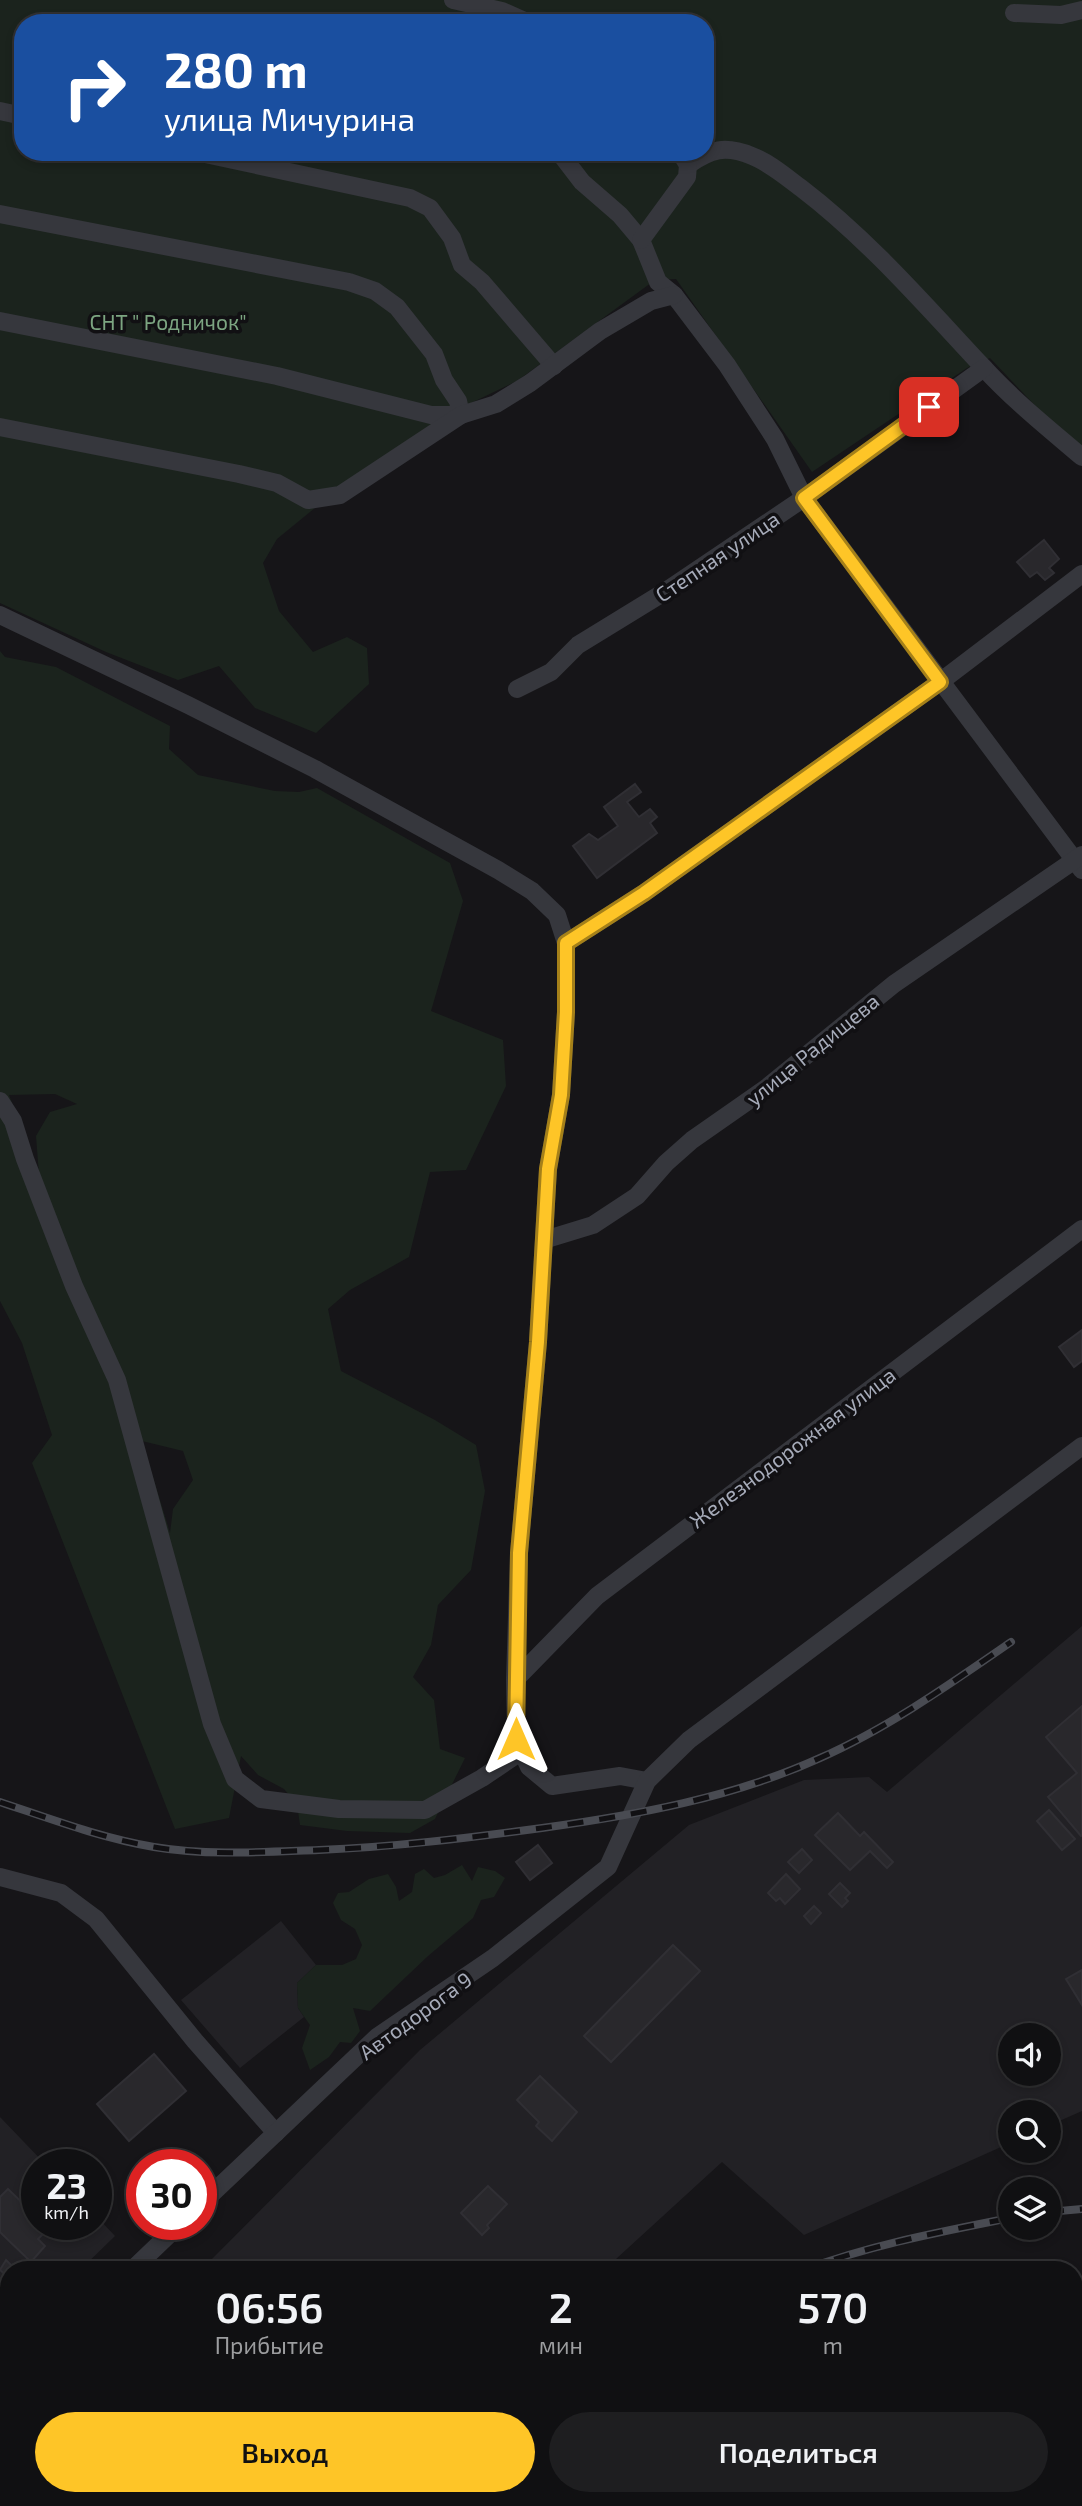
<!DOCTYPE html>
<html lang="ru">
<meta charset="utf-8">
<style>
body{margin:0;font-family:"Exo 2",sans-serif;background:#1e1e20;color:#f1f3f6;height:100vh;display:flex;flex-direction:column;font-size:26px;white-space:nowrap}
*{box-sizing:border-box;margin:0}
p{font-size:23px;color:#9c9d9f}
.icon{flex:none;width:38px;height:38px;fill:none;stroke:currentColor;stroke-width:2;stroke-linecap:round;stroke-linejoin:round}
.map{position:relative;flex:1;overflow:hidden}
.side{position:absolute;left:0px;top:2261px;width:1083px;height:245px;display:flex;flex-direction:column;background:#101012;border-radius:28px 28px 0 0;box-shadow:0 4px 10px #0003,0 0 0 2px #303032}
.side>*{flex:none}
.top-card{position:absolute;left:14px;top:14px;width:700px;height:147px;border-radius:28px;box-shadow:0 4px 10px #0003,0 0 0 2px #303032;background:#1a4fa0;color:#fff;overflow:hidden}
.buttons{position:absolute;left:998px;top:2023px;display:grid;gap:14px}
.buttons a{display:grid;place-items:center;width:63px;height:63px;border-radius:50%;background:#101012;box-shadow:0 4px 10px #0003,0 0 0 2px #303032;font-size:35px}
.speed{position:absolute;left:21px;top:2149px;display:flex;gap:14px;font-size:35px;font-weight:700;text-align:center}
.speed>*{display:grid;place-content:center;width:91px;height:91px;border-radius:50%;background:#101012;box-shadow:0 4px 10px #0003,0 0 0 2px #303032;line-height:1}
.speed small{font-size:18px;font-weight:400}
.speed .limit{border:10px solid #d22;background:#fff;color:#111}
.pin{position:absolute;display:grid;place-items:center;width:60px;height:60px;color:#fff;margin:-30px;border-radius:14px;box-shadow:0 4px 10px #0006}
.me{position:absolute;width:77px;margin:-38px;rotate:0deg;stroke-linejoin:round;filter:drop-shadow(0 0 5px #0008)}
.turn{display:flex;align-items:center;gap:24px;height:147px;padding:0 35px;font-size:32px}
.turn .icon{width:91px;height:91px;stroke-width:2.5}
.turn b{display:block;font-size:49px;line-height:60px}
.eta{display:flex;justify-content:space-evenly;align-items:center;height:119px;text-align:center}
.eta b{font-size:42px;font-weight:600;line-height:49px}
.primary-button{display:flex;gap:14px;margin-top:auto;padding:14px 35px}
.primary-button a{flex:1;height:80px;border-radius:42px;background:#fec527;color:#111;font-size:28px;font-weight:600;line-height:80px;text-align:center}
.primary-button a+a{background:#1e1e20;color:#f1f3f6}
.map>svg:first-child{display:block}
.built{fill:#222125;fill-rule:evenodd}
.green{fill:#1b231d;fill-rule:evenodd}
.building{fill:#29282c;stroke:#302f34;stroke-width:2}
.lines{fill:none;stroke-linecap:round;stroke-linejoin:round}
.minor{stroke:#36373d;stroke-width:18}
.rail-casing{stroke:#494b52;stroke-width:8}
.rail{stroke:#111013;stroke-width:5;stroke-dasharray:16;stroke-linecap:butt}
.route-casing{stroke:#a58019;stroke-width:18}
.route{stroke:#fec527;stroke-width:12}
.labels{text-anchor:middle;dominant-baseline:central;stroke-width:7;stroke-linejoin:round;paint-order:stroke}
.park-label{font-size:21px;fill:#7ca581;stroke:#111013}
.street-label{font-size:21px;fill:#a6abb9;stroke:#111013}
</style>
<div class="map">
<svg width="1082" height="2506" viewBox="0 0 1082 2506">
<rect width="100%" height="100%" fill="#161518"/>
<g class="built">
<path d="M1082,1626V2111L1048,2126V2112H1010V2143L804,2235L722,2162L604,2270H201L420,2050L689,1825L804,1780L869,1777L887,1792ZM1010,2035H1048V2074H1010Z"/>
<polygon points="281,1921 316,1965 297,1983 298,2008 304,2017 240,2068 181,2000"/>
<polygon points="0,2117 46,2165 37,2165 37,2224 96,2224 96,2216 115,2236 80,2270 9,2270 9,2341 0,2349"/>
<polygon points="9,2466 9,2497 1074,2497 1075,2470 1082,2470 1082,2506 0,2506 0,2475"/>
</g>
<g class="green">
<path d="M0,0H1082V455L990,358L967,368L812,472L676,279L655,280L517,381L469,404L343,485L277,539L263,563L279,611L313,652L347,637L367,648L369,684L316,733L255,708L219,666L178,680L106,652L0,603ZM23,23H705V152H23Z"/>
<path d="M0,651L5,657L56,667L170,726L169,749L198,775L275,791L299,792L317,788L450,863L463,901L431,1011L503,1040L506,1086L466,1170L430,1172L409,1257L350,1290L328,1309L341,1371L435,1420L476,1445L485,1491L471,1570L438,1605L431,1645L413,1677L434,1700L440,1749L465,1758L435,1819L410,1833L347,1831L300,1825L297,1804L284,1789L258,1775L241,1756L229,1818L175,1829L32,1463L52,1435L22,1343L0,1301ZM55,1094L77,1104L50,1112L36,1136L39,1175L9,1095ZM142,1441L183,1451L193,1480L173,1509L170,1533Z"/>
<polygon points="462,1865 472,1881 478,1867 495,1871 505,1878 494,1897 481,1900 473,1918 428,1956 370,2011 353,2008 360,2031 351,2043 340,2042 329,2057 310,2070 302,2048 310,2025 298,2008 297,1983 316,1965 342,1965 356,1959 362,1945 355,1929 341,1920 333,1903 338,1893 349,1892 369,1879 388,1874 396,1887 399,1901 412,1892 415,1874 424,1869 434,1878 445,1875"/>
</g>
<g class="building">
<polygon points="1044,540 1059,559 1049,568 1054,573 1045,580 1037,572 1030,577 1017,562"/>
<polygon points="635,784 641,792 627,802 639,817 650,809 657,817 650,823 657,833 597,878 573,846 589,834 598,840 618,826 604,807"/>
<polygon points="1082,1330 1082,1361 1074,1367 1059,1347"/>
<polygon points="1082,1706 1082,1835 1081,1836 1048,1797 1077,1773 1046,1737"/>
<polygon points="1049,1810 1075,1839 1062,1850 1037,1821"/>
<polygon points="838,1813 860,1836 864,1832 893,1862 887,1868 870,1851 850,1870 815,1835"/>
<polygon points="538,1845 552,1863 530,1880 516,1862"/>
<polygon points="802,1849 812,1860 799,1873 788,1862"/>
<polygon points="786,1874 800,1889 785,1904 780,1898 776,1901 768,1893"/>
<polygon points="840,1883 850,1893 845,1898 848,1901 842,1907 829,1894"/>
<polygon points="814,1906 821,1913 811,1924 804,1916"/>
<polygon points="673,1945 700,1971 611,2062 584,2036"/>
<polygon points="1082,1970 1082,2005 1066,1979"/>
<polygon points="154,2054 186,2091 129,2141 97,2104"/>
<polygon points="540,2076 577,2112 552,2141 536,2126 539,2122 517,2100"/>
<polygon points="488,2186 507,2204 487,2225 489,2228 482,2235 461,2213"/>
<polygon points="8,2189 37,2217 37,2224 44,2224 49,2228 38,2239 45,2246 31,2262 0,2232 0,2197"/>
<polygon points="6,2260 16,2270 9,2270 9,2278 0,2270"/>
</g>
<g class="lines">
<g class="minor">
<polyline points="453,0 502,11 529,23"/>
<polyline points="1014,13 1061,15 1082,10"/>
<polyline points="0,111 23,116"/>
<polyline points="196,152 410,198 430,208 452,238 462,265 482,282 554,366"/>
<polyline points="559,152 582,182 620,215 641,240 658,282 674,295 727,365 775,439 804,498 1082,870"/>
<path d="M688,165C711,149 725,145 752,156C770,163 786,177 801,188C869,240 925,305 983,367C1013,400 1048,428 1082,457"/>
<polyline points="0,214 349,282 375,291 397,307 434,354 444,380 458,401 461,415 431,415 277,376 0,321"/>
<polyline points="641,240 687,177 688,165 680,152"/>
<polyline points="0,427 239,474 277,483 308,500 340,495 461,415 496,404 530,383 600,331 651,301 674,295"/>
<polyline points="0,615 188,705 315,769 498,870 532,891 557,915 566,943 566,1012 561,1095 548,1169 538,1342 519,1553 515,1680 516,1739 529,1767 552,1786 620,1776 647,1781"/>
<polyline points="517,689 551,672 578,645 666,591 804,498 984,368"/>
<polyline points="566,943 644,893 940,682 1082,574"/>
<polyline points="0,1101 13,1121 25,1159 74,1286 117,1380 212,1724 235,1779 261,1799 339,1809 425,1810 482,1778 522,1751"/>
<polyline points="544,1240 593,1225 637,1196 666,1163 692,1140 765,1089 894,984 1082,855"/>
<polyline points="515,1680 597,1596 1082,1229"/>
<polyline points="0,1877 61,1893 96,1919 195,2041 276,2133"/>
<polyline points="201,2204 377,2037 493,1958 608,1867 647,1781 689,1740 1082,1446"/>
<polyline points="132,2270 180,2224"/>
<polyline points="0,2396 9,2387"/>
</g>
<g class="rail-casing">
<g id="rail">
<path d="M0,1802C51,1819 101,1838 154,1847C208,1856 264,1852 319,1850C394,1847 467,1838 542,1828C636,1815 732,1798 820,1758C888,1728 950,1684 1011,1642"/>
<polyline points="1048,2212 1082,2209"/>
<path d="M804,2270C870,2245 940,2232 1010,2218"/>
<polyline points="210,2506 231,2497"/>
</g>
</g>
<use href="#rail" class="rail"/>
</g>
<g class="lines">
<g class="route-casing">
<polyline id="route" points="516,1739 519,1553 538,1342 548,1169 561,1095 566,1012 566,943 644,893 940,682 804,498 929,407"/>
</g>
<use href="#route" class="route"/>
</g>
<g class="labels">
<g class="park-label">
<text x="168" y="321">СНТ " Родничок"</text>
</g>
<g class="street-label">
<text transform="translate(717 556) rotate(-34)">Степная улица</text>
<text transform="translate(812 1049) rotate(-39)">улица Радищева</text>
<text transform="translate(792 1447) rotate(-37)">Железнодорожная улица</text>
<text transform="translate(415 2015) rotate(-36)">Автодорога 9</text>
</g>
</g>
</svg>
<div class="buttons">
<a><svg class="icon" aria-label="sound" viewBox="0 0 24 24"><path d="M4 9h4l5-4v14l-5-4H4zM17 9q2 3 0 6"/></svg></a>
<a><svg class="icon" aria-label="search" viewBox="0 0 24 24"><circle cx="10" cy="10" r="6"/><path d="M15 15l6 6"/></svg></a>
<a><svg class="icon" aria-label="layers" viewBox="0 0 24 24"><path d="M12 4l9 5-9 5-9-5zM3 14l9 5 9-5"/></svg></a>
</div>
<div class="speed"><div>23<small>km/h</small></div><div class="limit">30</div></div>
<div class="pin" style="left:929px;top:407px;background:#d93025"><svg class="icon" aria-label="arrive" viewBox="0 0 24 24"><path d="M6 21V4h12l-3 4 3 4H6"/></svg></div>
<svg class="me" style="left:516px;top:1739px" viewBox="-20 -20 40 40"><path d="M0-17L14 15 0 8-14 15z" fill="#fec527" stroke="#fff" stroke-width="4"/></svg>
<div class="top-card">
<div class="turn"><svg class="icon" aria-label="right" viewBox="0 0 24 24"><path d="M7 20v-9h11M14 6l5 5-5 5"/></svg><div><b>280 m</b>улица Мичурина</div></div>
</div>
<section class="side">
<div class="eta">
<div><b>06:56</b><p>Прибытие</p></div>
<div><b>2</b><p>мин</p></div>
<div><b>570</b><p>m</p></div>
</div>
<div class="primary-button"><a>Выход</a><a>Поделиться</a></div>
</section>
</div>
